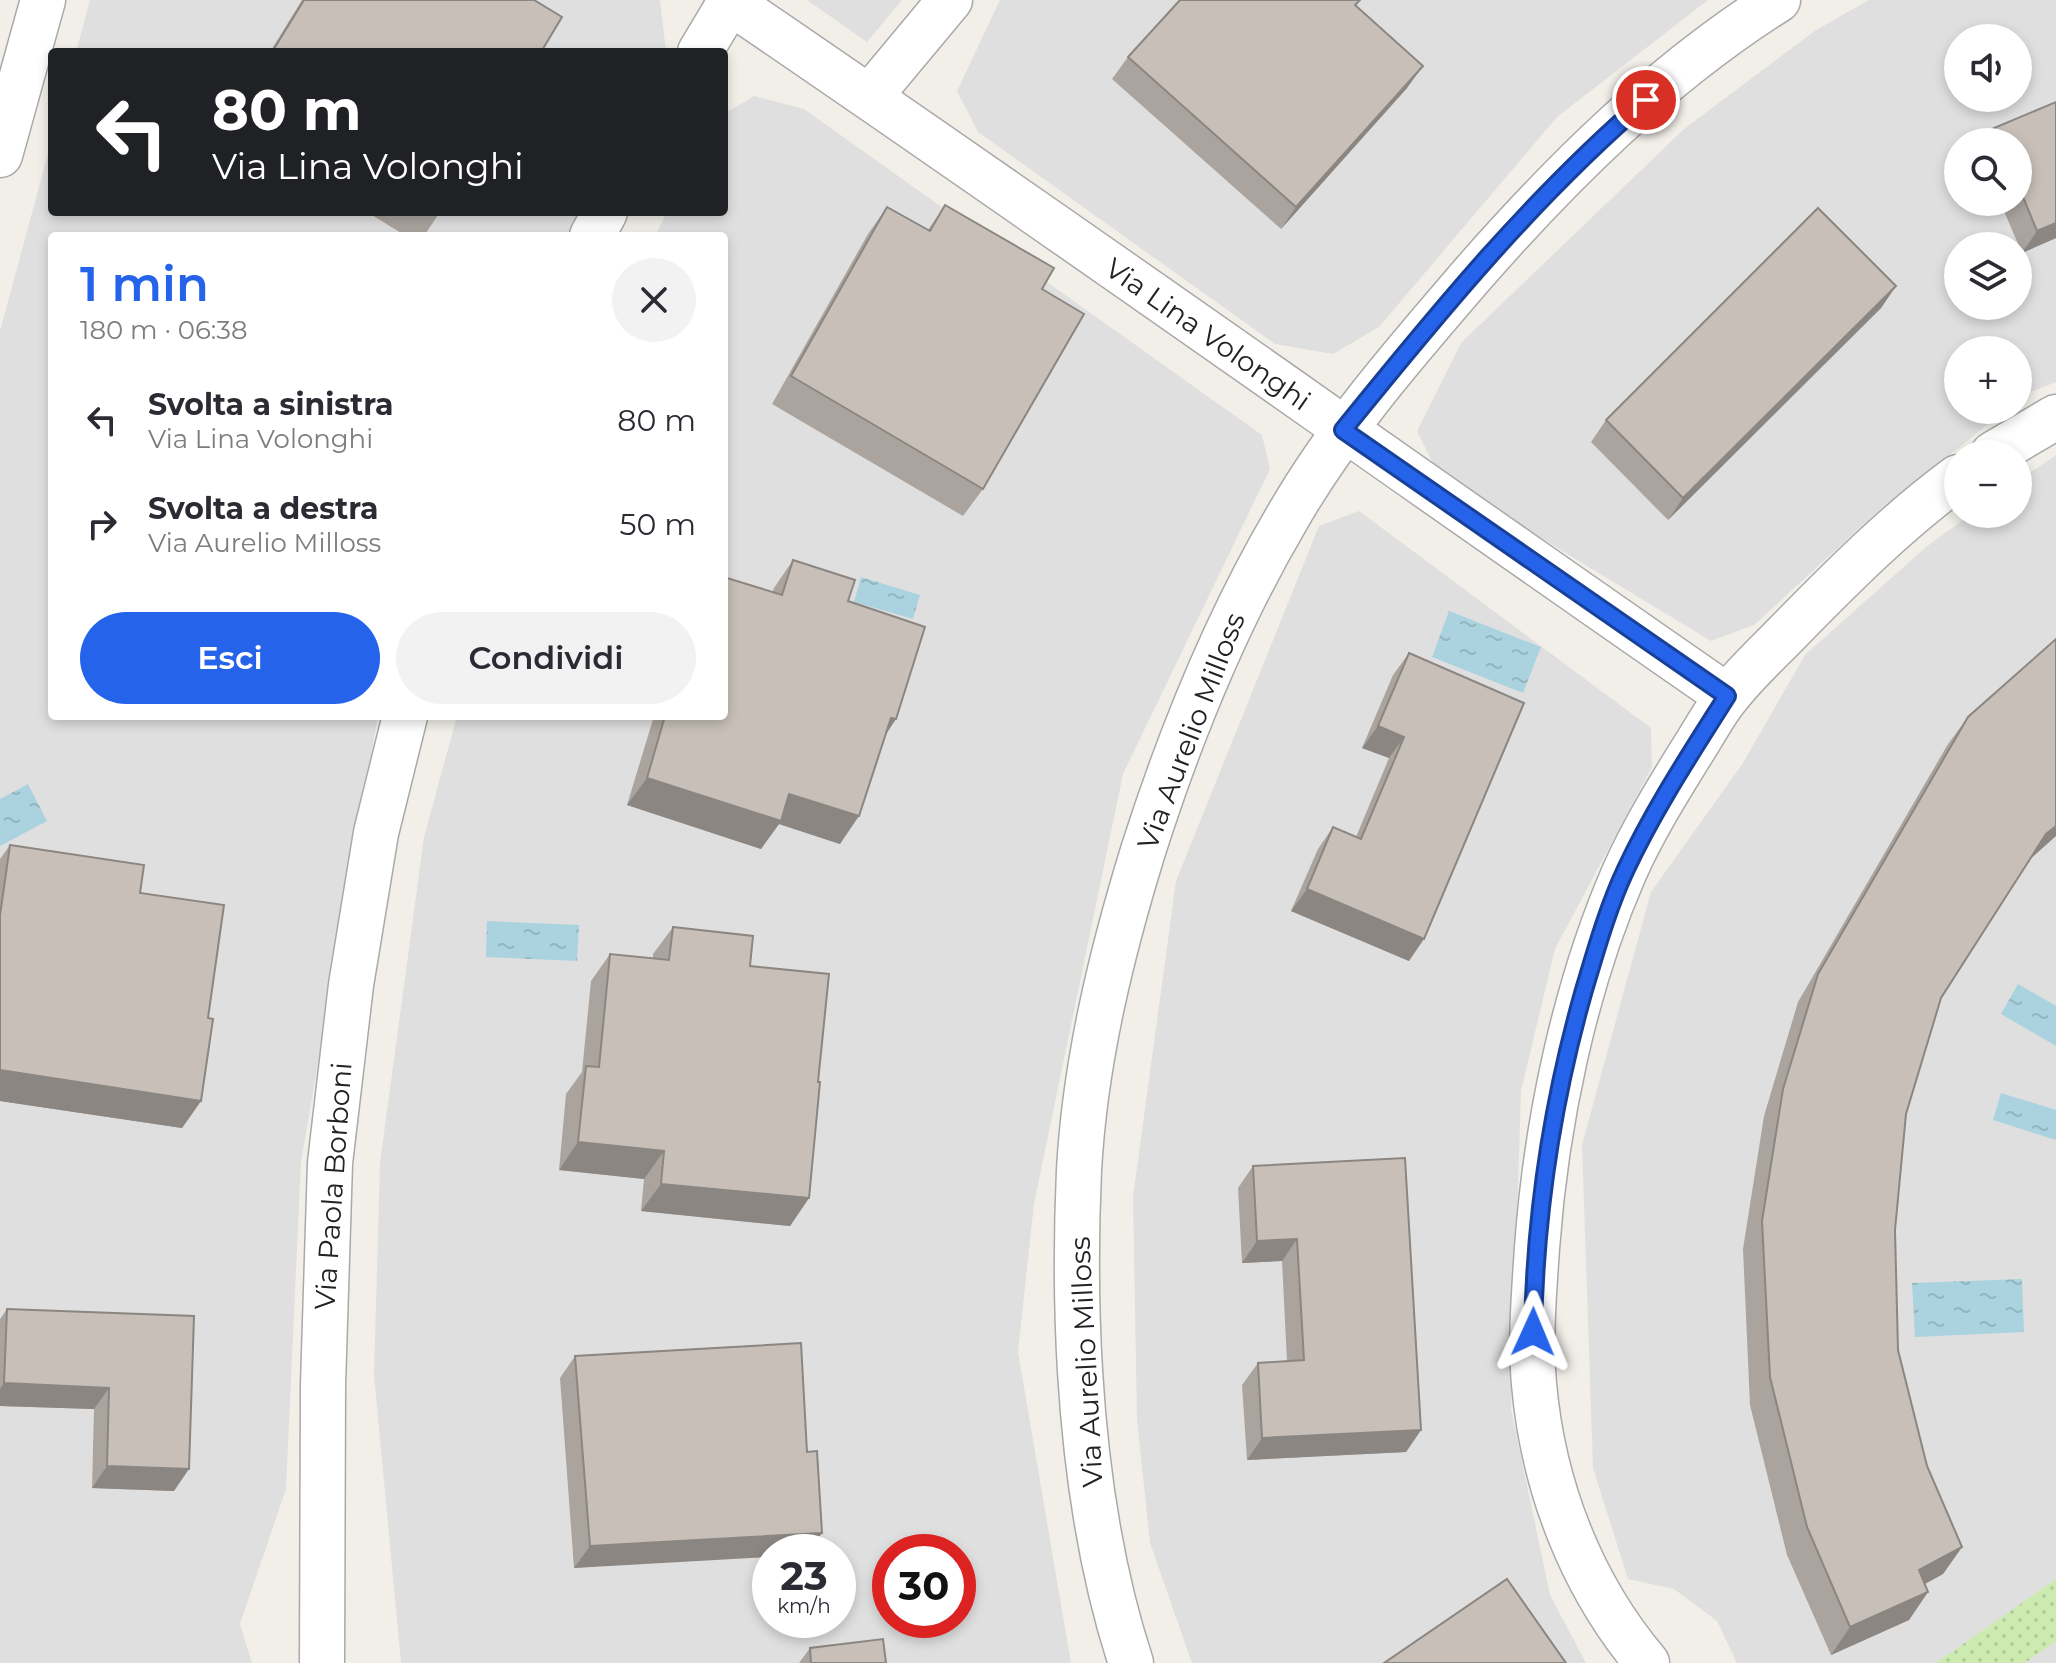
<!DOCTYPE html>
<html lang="it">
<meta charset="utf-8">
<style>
body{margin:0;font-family:Montserrat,sans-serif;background:#f2f2f3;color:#2b2b33;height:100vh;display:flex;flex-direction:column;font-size:30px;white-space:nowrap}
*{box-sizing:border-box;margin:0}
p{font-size:26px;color:#7c7c81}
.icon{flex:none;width:44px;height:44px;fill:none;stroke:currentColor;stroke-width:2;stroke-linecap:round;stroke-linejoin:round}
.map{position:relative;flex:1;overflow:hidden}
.sheet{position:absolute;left:48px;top:232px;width:680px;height:488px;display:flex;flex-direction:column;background:#fff;border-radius:8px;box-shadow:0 4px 12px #0003}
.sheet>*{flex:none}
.banner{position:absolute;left:48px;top:48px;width:680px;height:168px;border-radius:8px;box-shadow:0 4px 12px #0003;background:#202124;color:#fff;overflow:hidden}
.fabs{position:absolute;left:1944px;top:24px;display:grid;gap:16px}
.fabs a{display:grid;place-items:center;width:88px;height:88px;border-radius:50%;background:#fff;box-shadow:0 4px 12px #0003;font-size:40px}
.speed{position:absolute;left:752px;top:1534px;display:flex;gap:16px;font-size:40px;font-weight:700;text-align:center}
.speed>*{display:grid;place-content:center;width:104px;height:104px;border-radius:50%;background:#fff;box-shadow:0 4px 12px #0003;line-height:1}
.speed small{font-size:20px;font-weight:400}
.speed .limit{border:12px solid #d22;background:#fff;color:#111}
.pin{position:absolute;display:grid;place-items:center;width:68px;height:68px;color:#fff;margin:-34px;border:4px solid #fff;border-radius:50%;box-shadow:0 2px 8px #0007}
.me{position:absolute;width:88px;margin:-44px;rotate:1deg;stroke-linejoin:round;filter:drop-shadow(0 0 6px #0008)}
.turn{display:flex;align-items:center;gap:28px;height:168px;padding:0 32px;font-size:36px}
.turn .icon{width:104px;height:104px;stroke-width:2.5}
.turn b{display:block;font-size:56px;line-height:68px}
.round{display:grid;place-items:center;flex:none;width:84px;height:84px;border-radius:42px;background:#f2f2f3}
.headline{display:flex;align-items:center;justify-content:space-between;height:136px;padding:0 32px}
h1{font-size:48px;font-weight:600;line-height:60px;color:#2563eb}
.primary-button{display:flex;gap:16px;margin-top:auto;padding:16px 32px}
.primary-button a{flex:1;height:92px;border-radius:48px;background:#2563eb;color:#fff;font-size:32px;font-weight:600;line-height:92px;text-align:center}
.primary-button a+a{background:#f2f2f3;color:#2b2b33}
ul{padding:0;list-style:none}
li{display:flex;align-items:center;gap:24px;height:104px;padding:0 32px}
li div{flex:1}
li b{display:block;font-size:30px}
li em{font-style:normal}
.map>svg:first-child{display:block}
.residential{fill:#e0dfdf;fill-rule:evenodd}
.grass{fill:url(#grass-dots)}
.water{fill:url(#water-ripples)}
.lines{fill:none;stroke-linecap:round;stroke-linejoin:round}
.minor-casing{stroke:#a9a9a9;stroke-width:47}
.minor{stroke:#fff;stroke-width:44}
.wall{fill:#aba49e}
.shaded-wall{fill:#8b8681}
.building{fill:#c7bfb8;stroke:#8b8681;stroke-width:2}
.route-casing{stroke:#184099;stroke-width:20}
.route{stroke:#2563eb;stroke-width:14}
.labels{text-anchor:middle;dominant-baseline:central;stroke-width:7;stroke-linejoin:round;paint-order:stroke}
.street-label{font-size:28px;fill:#222;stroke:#fff}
</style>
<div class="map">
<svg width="2056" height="1663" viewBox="0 0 2056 1663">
<defs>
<pattern id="grass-dots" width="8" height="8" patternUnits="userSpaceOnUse" patternTransform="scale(2)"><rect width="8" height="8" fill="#cdebb0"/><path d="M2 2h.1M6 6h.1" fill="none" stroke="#b0c997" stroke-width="1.8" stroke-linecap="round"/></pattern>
<pattern id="water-ripples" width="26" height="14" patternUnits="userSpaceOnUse" patternTransform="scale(2)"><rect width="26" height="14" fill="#aad3df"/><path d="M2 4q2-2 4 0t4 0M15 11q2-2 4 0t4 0" fill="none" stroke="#92b5bf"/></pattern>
</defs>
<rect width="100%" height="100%" fill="#f2efe9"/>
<g class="residential">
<polygon points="90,0 660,0 666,51 76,52"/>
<polygon points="807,0 902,0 867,42"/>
<polygon points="1000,0 1708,0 1557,117 1379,327 1333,354 1275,344 978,132 957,91"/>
<path d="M1869,0H2056V382L2026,394L2018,401V350H1958V410H2006L1876,513L1754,625L1711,641L1440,477L1417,431L1461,343L1684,129L1816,30ZM1958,38H2018V98H1958ZM1958,142H2018V202H1958ZM1958,246H2018V306H1958Z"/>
<path d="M754,96L804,109L1262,435L1270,469L1123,774L1034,1204L1018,1352L1071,1663H401L374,1375L380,1163L424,837L457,716H724V236H655L667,212H724V114ZM770,1552H838V1620H770ZM890,1552H958V1620H890Z"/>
<polygon points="52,139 52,212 582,212 569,236 52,236 52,716 378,716 301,1162 286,1489 240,1624 252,1663 0,1663 0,331"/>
<polygon points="2056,455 2056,1663 1737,1663 1717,1621 1674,1589 1628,1579 1593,1468 1582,1145 1651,892 1743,763 1805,655 1926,547 1971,514 2018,514 2018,481"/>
<polygon points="1359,511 1651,728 1652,767 1555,949 1521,1091 1511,1409 1550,1595 1586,1663 1192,1663 1150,1543 1137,1420 1133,1197 1176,881 1319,526"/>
</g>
<polygon class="grass" points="2056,1579 2056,1641 2025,1663 1936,1663"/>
<g class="water">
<polygon points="861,577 920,595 913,619 854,602"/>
<polygon points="1449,611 1541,647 1523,693 1432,657"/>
<polygon points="28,784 47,821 0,846 0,799"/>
<polygon points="487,921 579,925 577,961 486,957"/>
<polygon points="2018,984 2056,1006 2056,1046 2001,1014"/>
<polygon points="2001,1093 2056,1110 2056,1140 1993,1120"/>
<polygon points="2022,1279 2024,1332 1915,1337 1912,1283"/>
</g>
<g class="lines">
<g class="minor-casing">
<g id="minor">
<path d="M727,0C1063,228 1393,465 1727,696"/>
<polyline points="700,52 730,2"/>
<polyline points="870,96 950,0"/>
<polyline points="0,155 43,0"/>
<polyline points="592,236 605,212"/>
<polyline points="1993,454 2056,417"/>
<polyline points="322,1663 323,1385 330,1163 351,985 376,833 405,716"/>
<path d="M1131,1663C1100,1569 1086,1470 1080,1371C1076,1304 1076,1237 1079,1170C1085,1062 1111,955 1143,851C1180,735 1225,623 1287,518C1338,429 1406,352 1472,275C1562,172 1662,73 1778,0"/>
<path d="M1647,1663C1581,1585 1543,1486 1534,1384C1530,1340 1534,1293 1537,1248C1546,1124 1574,988 1624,873C1643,830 1669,788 1694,748C1705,731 1714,713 1727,697C1746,672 1771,650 1792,628C1845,574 1897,522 1958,477"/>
</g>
</g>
<use href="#minor" class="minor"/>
</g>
<g class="wall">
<polygon points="302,0 534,0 541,52 270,52"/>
<polygon points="1358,7 1407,88 1281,229 1112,79 1128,57"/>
<polygon points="2056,102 2056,238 2022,253 2000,202 2018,202 2018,142 1984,142 1994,128"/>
<polygon points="945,205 1042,289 983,489 963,516 772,404 868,234 887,207 928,230"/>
<polygon points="367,212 440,212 424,236 406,236"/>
<polygon points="1896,286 1881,308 1668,520 1591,442 1606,420"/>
<polygon points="793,560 848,601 896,719 886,734 840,844 779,824 761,849 627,805 654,716 724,716 774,588"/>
<polygon points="1409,653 1409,961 1291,911 1318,849 1333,827 1356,837 1389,758 1362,748 1393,675"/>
<polygon points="1968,717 2031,859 1941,998 1906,1114 1895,1230 1898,1350 1927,1466 1962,1547 1943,1574 1925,1584 1928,1592 1909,1620 1831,1655 1787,1555 1750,1405 1743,1249 1764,1116 1798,1002 1948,744"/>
<polygon points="10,845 140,893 208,1018 201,1101 182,1128 0,1101 0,859"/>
<polygon points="673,927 750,966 818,1082 809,1198 790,1226 641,1211 644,1179 559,1170 566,1094 582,1072 591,981 610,954 653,958 653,954"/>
<polygon points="1253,1166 1421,1430 1406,1452 1247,1460 1242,1385 1258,1363 1287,1361 1282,1261 1242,1263 1238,1188"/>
<polygon points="7,1309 194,1316 174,1491 92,1488 94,1409 0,1406 0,1319"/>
<polygon points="575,1356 807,1452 822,1533 808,1552 770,1552 574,1568 560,1378"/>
<polygon points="810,1648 886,1663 799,1663"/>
</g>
<g class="shaded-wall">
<polygon points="1423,66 1407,88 1281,229 1296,207"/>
<polygon points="2056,223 2056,238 2022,253 2037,231"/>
<polygon points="1896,286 1881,308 1668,520 1683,498"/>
<polygon points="891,718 896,719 877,747"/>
<polygon points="1378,726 1404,737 1389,758 1362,748"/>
<polygon points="647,778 789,794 859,816 840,844 779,824 761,849 627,805"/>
<polygon points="2056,826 2056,836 2027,862 2046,834"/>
<polygon points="1307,889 1424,939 1409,961 1291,911"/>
<polygon points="0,1070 201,1101 182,1128 0,1101"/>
<polygon points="578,1142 664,1151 644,1179 559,1170"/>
<polygon points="661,1184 809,1198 790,1226 641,1211"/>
<polygon points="1297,1239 1282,1261 1242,1263 1257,1241"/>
<polygon points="4,1383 109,1388 94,1409 0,1406 0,1389"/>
<polygon points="1421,1430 1406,1452 1247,1460 1262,1438"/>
<polygon points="107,1466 189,1469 174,1491 92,1488"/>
<polygon points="822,1533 808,1552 770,1552 770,1557 574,1568 590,1546"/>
<polygon points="1962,1547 1943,1574 1899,1598 1919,1570"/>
<polygon points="1928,1592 1909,1620 1831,1655 1850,1627"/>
</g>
<g class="building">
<polygon points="304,0 534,0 562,17 541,52 272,52"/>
<polygon points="1180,0 1360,0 1355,5 1423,66 1296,207 1128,57"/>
<polygon points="2056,102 2056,223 2037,231 2018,185 2018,142 2000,142 1994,128"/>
<polygon points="945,205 1054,268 1042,289 1084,314 983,489 791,376 887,207 930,231"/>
<polygon points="1818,208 1896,286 1683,498 1606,420"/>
<polygon points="793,560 855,580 848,601 925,627 896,719 891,718 859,816 789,794 781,821 647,778 665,716 724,716 724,577 782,595"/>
<polygon points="2056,639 2056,826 2046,834 1941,998 1906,1114 1895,1230 1898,1350 1927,1466 1962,1547 1919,1570 1928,1592 1850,1627 1807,1527 1770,1377 1762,1221 1783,1089 1818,974 1968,717"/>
<polygon points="1409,653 1524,703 1424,939 1307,889 1333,827 1361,839 1404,737 1378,726"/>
<polygon points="10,845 144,865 140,893 224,905 208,1018 213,1019 201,1101 0,1070 0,915"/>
<polygon points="673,927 753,936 750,966 829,974 818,1082 820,1082 809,1198 661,1184 664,1151 578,1142 586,1066 599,1067 610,954 669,960"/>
<polygon points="1405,1158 1421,1430 1262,1438 1258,1363 1304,1360 1297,1239 1257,1241 1253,1166"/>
<polygon points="7,1309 194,1316 189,1469 107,1466 109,1388 4,1383"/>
<polygon points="801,1343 807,1452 817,1451 822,1533 590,1546 575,1356"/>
<polygon points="1507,1579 1566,1663 1384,1663"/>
<polygon points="883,1639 886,1663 811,1663 810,1648"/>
</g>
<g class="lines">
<g class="route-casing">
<path id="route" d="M1533,1332C1535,1216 1552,1102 1584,990C1596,950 1608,907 1626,869C1654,809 1691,753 1727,696L1343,430C1437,314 1532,198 1646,100"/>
</g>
<use href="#route" class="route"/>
</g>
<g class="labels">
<g class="street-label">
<text transform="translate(1208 334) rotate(35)">Via Lina Volonghi</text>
<text transform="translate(1191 731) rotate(-69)">Via Aurelio Milloss</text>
<text transform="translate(333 1186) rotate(-86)">Via Paola Borboni</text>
<text transform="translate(1086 1362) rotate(-93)">Via Aurelio Milloss</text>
</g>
</g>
</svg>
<div class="fabs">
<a><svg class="icon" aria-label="sound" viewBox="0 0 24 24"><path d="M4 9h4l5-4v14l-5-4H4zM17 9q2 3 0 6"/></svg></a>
<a><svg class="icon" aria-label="search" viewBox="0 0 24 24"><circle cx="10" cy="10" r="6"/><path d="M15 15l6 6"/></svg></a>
<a><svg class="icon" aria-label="layers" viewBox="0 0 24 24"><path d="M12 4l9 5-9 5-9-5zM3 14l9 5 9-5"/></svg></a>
<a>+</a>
<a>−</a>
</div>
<div class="speed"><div>23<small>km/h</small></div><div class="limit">30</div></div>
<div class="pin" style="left:1646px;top:100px;background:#d93025"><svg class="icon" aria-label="arrive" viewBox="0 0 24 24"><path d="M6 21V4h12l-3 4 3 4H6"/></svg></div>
<svg class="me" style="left:1533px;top:1332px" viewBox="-20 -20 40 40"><path d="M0-17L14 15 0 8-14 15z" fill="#2563eb" stroke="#fff" stroke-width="4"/></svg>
<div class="banner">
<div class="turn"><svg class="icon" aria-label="left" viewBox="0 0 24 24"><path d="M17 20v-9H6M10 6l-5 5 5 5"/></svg><div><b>80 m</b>Via Lina Volonghi</div></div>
</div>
<section class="sheet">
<div class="headline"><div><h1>1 min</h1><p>180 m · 06:38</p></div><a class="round"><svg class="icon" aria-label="close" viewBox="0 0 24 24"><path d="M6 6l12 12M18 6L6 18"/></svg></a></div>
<ul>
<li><svg class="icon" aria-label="left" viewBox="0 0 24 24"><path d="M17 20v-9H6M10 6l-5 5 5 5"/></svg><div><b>Svolta a sinistra</b><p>Via Lina Volonghi</p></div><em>80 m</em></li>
<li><svg class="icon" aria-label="right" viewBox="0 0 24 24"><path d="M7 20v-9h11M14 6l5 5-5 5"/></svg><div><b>Svolta a destra</b><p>Via Aurelio Milloss</p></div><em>50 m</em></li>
</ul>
<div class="primary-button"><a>Esci</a><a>Condividi</a></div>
</section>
</div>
